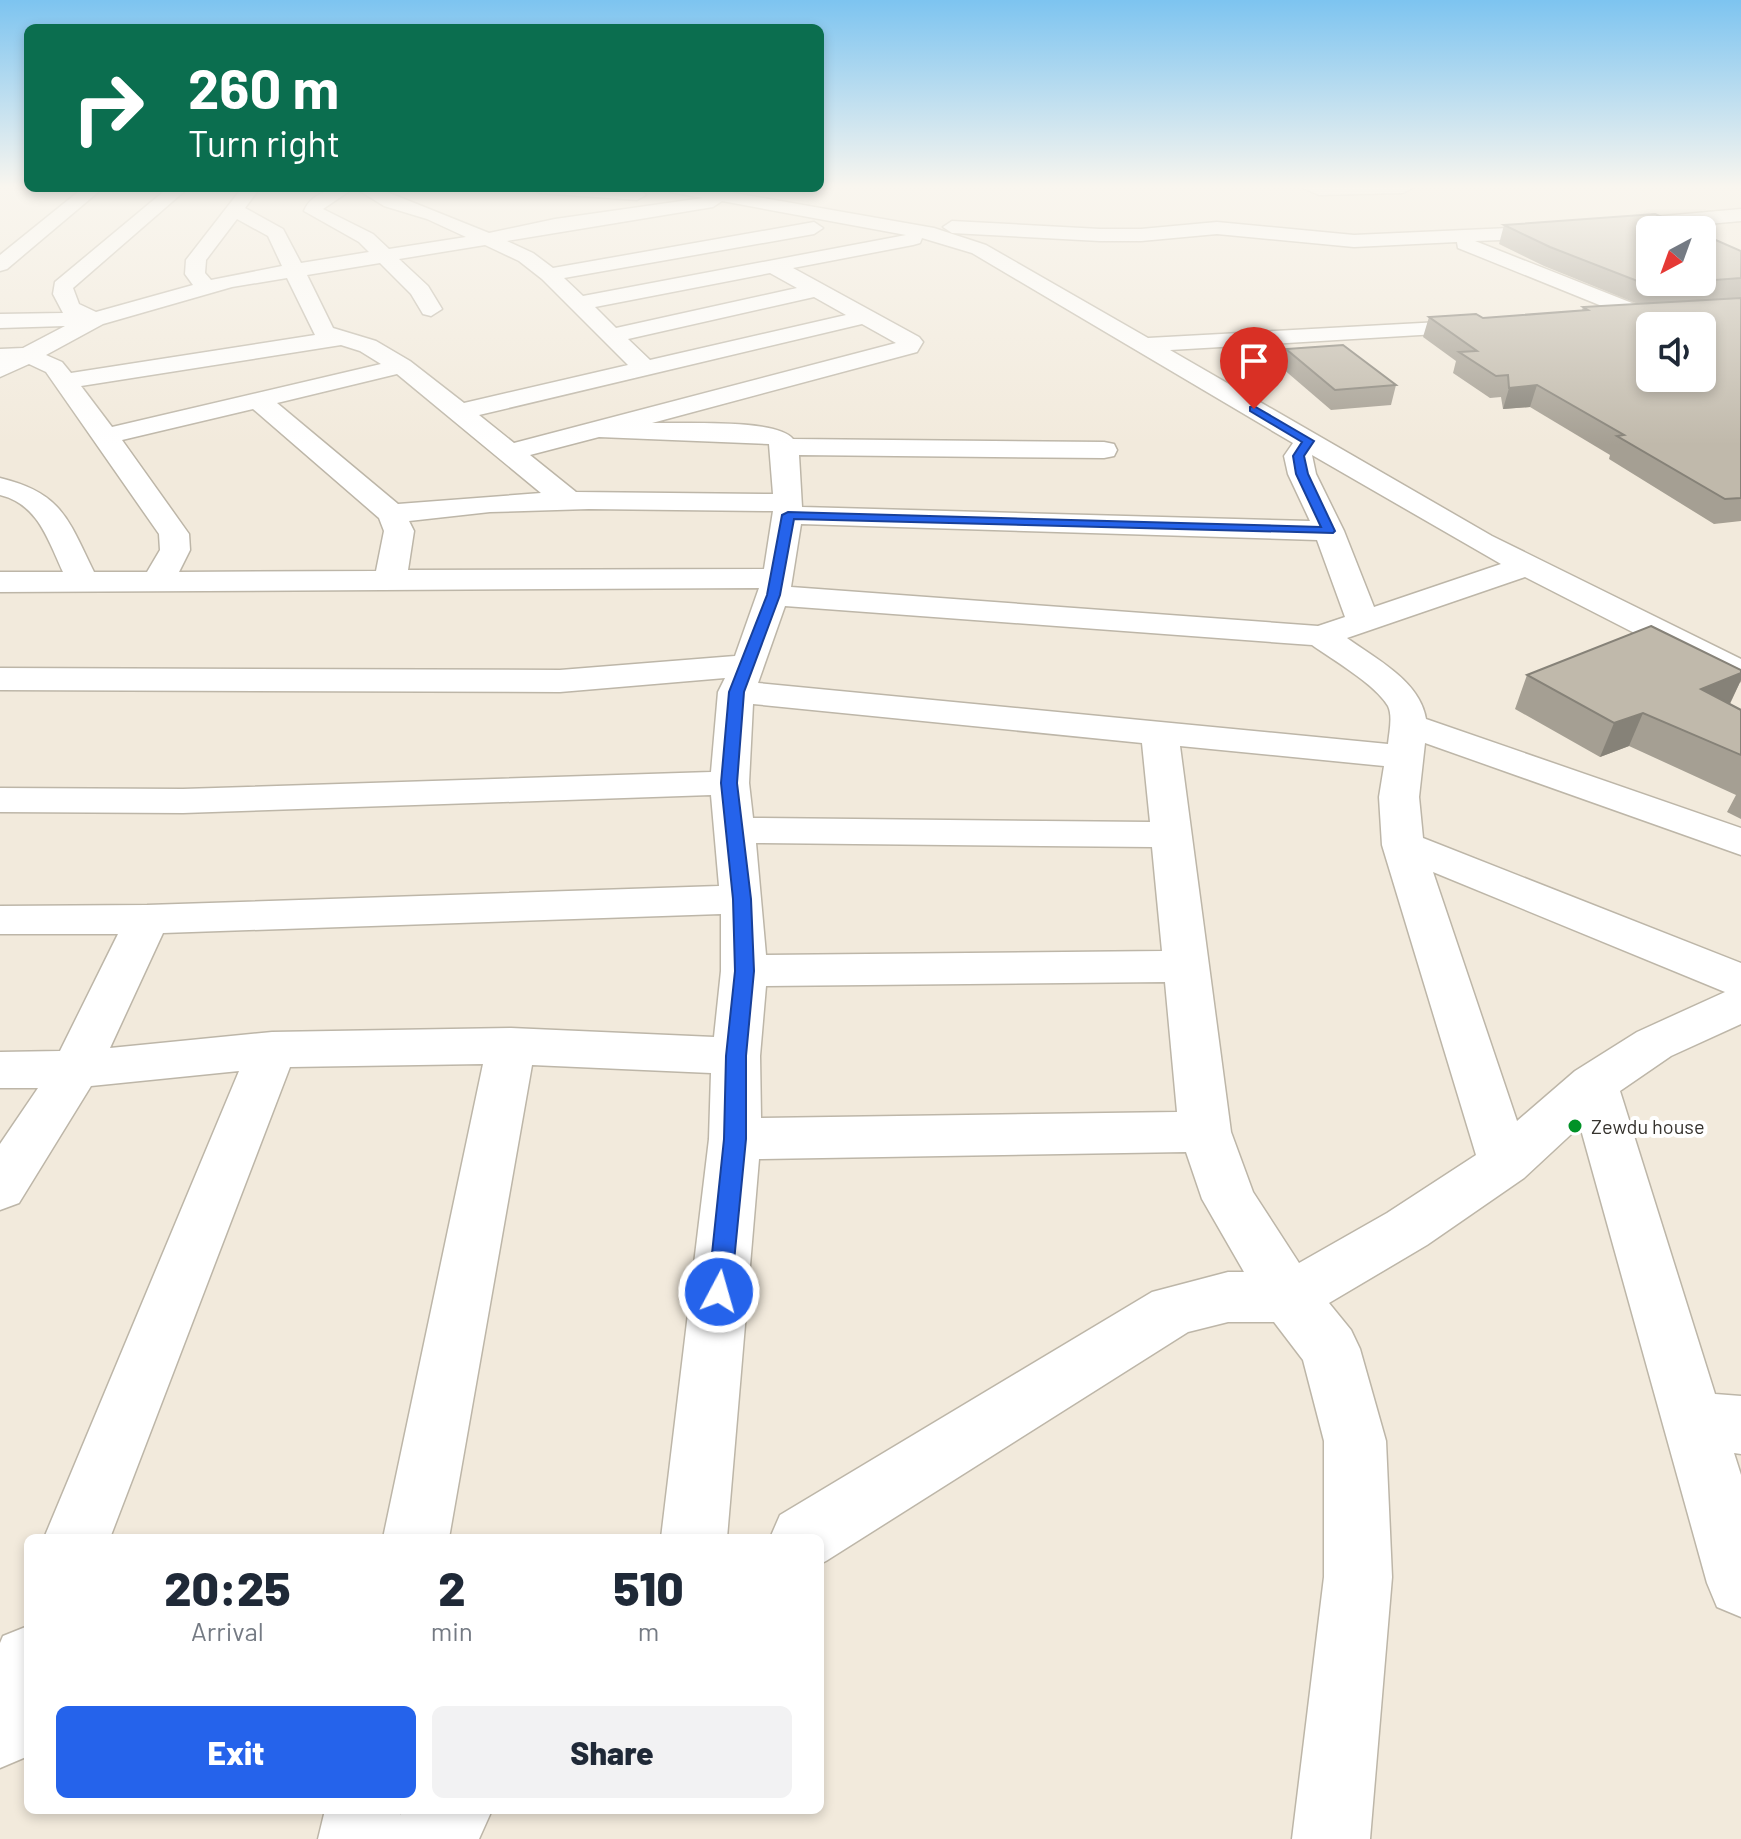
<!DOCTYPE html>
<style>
body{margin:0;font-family:Barlow,sans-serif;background:#f2f2f3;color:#1f2937;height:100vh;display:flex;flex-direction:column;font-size:30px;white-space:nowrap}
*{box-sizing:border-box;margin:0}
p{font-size:26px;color:#747a83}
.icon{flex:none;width:44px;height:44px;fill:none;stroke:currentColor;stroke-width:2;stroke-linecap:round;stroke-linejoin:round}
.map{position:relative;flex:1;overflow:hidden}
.panel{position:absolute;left:24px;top:1534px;width:800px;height:280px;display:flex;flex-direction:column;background:#fff;border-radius:12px;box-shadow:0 4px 12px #0003}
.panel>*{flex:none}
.guide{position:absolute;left:24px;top:24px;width:800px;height:168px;border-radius:12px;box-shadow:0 4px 12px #0003;background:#0b6e4f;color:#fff;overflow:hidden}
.needle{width:52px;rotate:221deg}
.fabs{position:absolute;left:1636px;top:216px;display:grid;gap:16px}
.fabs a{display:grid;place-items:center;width:80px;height:80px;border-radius:12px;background:#fff;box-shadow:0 4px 12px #0003;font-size:40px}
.pin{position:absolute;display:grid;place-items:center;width:68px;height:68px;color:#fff;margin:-82px -34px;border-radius:50% 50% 50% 0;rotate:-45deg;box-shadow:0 0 8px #0007}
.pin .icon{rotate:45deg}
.me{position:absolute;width:88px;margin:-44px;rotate:6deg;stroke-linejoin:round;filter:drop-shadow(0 0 6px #0008)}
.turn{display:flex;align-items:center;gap:28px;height:168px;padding:0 32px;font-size:36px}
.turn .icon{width:104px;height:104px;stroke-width:2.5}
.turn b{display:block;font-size:56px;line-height:68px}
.eta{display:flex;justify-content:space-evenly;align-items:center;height:136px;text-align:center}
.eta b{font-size:48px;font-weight:800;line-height:56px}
.button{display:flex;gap:16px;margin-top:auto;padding:16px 32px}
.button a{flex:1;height:92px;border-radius:12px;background:#2563eb;color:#fff;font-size:32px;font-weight:800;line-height:92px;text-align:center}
.button a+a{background:#f2f2f3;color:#1f2937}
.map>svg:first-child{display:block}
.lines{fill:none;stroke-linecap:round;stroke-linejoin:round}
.minor-casing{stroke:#bdb6a8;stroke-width:3}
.minor{fill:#fff;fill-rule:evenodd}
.wall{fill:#a59f93}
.shaded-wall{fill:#868278}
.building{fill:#c0b9ab;stroke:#868278;stroke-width:2;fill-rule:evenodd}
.route{fill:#2563eb;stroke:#184099;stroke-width:2}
.poi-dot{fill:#009227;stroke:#fff;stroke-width:3}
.labels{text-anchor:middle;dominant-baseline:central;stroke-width:8;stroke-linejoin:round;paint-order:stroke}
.poi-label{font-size:20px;fill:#36332e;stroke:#fff;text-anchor:start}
</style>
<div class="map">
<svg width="1741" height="1839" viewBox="0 0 1741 1839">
<rect width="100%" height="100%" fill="#f2eadc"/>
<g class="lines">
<g class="minor-casing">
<g id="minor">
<polygon points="83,188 103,188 7,269 0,271 0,255"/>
<path d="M168,188H188L73,288L79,304L96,312L193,285L185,274L186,260L242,188H260L245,208L283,229L301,263L369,252L359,242L304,211C312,191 335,188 354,188L323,209L373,234L389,249L466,237L427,219L384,206L355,188H377L489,233L555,219L703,198L670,192L667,188H706L934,228L986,245L1148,338L1495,319L1498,324L1487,331L1170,350L1492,536L1741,659V681L1697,665L1525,577L1347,638C1376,659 1420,681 1426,719L1741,828V855L1425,743L1419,797L1423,838L1741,963V1024L1671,1056L1620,1091L1715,1394L1741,1396V1454L1734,1453L1741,1475V1617L1717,1607L1707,1583L1580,1126L1524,1178L1427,1245L1329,1303L1351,1330L1360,1349L1386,1441L1392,1577L1370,1839H1292L1324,1577V1441L1303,1360L1274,1322H1228L1188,1332L826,1561L820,1564V1538H770L780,1515L1152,1292L1228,1272H1244L1202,1199L1186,1152L759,1159L727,1538H661L709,1139L711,1073L532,1065L449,1538H383L483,1064L290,1067L110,1538H44L239,1071L91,1086L19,1203L0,1210V1144L38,1088H0V1052L60,1051L118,934H0V906L147,905L719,886L711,795L183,813L0,812V788L183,789L711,772L718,692L725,678L560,692L0,690V668L560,670L735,656L759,588L0,592V572H63C48,540 38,504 0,495V478C62,493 68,519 94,572H147L160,550L159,534L46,372L29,364L0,377V349L23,348L65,326L0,328V314L63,313L53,294L55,282ZM722,201L906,235L583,296L564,278L814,234L823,228L814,222L553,268L533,253L507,241L713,207ZM237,219L268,236L282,266L211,280L205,273L206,260ZM922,238L972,253L1293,443L1284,456L1288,474L1310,521L802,507L799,455L1104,458L1114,456L1117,450L1114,444L1104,442L793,439C776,418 680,424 652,423L917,352L923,342L919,337L793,268L913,245L920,243ZM485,245L519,261L542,279L628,365L464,403L410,361L376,341L333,328L307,275L380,263L411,294L423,314L431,316L442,309L428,286L399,259ZM770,273L797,288L616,328L595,307ZM287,278L315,335L71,373L62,362L46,355L103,324L232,287ZM814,297L846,315L650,360L628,339ZM862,324L896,343L514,443L479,415ZM341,345L360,351L381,364L112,427L81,386ZM397,374L541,493L398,504L277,403ZM253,409L379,518L384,531L376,571L179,572L190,550L189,534L122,440ZM599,437L769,444L773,494L576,492L530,455ZM1312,455L1501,564L1374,607L1344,531L1316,474ZM589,509L773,511L764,569L408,570L414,531L409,521L490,512ZM801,524L1317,540L1345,617L1318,626L791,587ZM785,606L1312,645C1333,660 1375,684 1388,706C1393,716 1389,733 1388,744L758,683ZM753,704L1142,743L1150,822L753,818L749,783ZM1180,746L1384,766L1379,797L1382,845L1476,1155L1387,1213L1299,1263L1253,1192L1231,1132ZM756,843L1152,847L1162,951L766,955ZM1433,872L1725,992L1637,1032L1575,1071L1517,1121ZM721,914V971L714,1037L511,1028L272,1032L110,1048L163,933ZM1165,982L1177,1112L761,1118L760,1056L766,986Z"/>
<path d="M531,188C554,188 631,181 646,195L637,200L540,193Z"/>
<polygon points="1303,188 1412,188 1403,193 1319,195"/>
<polygon points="1741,209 1741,221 1552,238 1475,241 1647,309 1650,314 1647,319 1639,321 1458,248 1457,242 1354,247 1217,234 1141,241 1100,241 952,233 943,227 952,221 1100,229 1141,229 1217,222 1354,235 1552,226"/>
<polygon points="28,1626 28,1752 26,1757 0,1768 0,1643 3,1636"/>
<polygon points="325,1810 401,1810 400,1815 403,1810 492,1810 479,1839 318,1839"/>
</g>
</g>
<use href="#minor" class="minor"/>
</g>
<g class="wall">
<polygon points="1504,225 1650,282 1702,282 1702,234 1741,251 1741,521 1714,524 1609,459 1610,455 1530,407 1503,409 1501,397 1490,398 1453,373 1456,361 1423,337 1429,317 1483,318 1582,310 1583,307 1638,304 1544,266 1499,244"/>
<polygon points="1286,349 1396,385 1391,405 1331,410 1282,368"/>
<polygon points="1741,670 1741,680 1730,704 1741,710 1741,819 1727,812 1736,795 1629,746 1600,757 1515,709 1527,675"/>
</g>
<g class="shaded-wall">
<polygon points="1537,385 1530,407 1503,409 1509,388"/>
<polygon points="1741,673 1741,680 1729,705 1701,689"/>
<polygon points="1643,713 1629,746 1600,757 1614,723"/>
</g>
<g class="building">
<polygon points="1655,214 1692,230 1650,230 1650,282 1681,282 1645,284 1550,247 1504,225"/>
<polygon points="1702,234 1741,251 1741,278 1702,281"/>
<path d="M1741,298V498L1725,499L1617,436L1624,435L1537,385L1509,388L1508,375L1496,376L1459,352L1477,351L1429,317L1476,314L1483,318L1588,310L1583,307ZM1650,326H1702V378H1650Z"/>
<polygon points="1343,345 1396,385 1335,390 1286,349"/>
<polygon points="1651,626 1741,670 1741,673 1701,689 1741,710 1741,755 1643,713 1614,723 1527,675"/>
</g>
<linearGradient id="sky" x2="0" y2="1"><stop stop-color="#7dc4f0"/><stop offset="0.42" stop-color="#f9f6ef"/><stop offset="1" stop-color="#f9f6ef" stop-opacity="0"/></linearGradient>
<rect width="1741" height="445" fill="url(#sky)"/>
<polygon class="route" points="1254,406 1314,441 1304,456 1308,474 1335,531 1333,533 794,519 780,595 744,692 737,783 751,899 754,971 746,1056 746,1139 731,1292 728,1299 719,1302 711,1299 708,1292 724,1139 726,1056 735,971 733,899 721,783 729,692 767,595 782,515 788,512 1321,527 1296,474 1293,456 1302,442 1250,411 1250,407"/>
<circle class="poi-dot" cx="1575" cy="1126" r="8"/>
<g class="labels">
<g class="poi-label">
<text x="1591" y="1126">Zewdu house</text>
</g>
</g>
</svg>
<div class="fabs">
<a><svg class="needle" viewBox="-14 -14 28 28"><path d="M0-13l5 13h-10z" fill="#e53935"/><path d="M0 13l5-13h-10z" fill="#747a83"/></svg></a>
<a><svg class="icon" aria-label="sound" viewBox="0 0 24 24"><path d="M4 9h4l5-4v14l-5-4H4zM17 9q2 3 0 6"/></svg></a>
</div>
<div class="pin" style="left:1254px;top:409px;background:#d93025"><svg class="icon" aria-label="arrive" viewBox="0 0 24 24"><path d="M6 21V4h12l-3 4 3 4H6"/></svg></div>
<svg class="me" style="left:719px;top:1292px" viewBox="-20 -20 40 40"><circle r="17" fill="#2563eb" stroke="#fff" stroke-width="3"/><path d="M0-11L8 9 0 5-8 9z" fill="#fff"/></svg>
<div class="guide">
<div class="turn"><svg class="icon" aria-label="right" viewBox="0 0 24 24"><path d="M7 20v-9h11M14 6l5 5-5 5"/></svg><div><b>260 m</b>Turn right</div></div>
</div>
<section class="panel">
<div class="eta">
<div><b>20:25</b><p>Arrival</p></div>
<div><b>2</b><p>min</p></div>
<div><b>510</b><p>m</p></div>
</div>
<div class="button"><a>Exit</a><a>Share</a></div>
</section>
</div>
